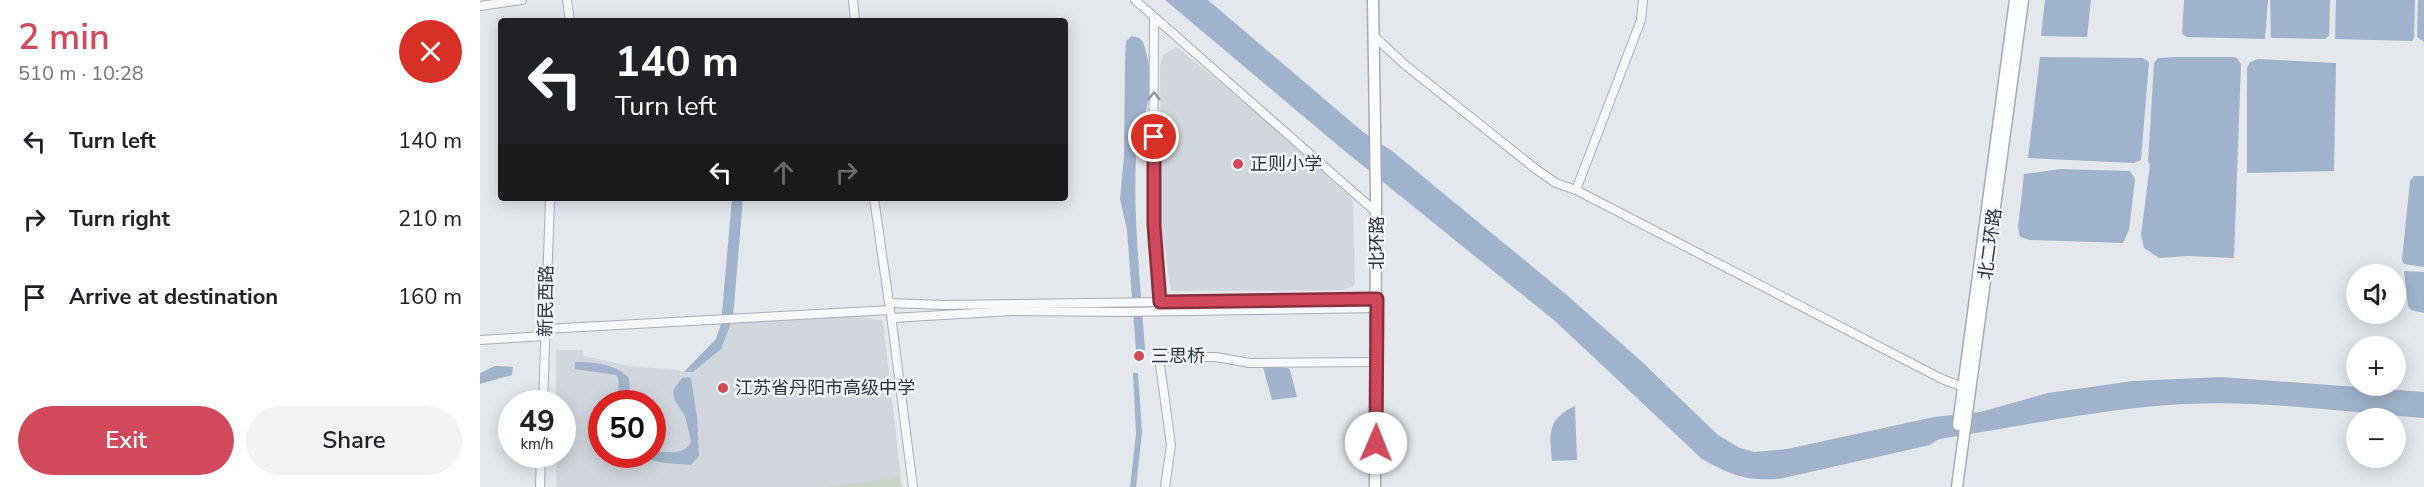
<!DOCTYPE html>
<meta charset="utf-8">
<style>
body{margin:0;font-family:"Nunito Sans","Noto Sans SC",sans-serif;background:#f2f2f2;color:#202124;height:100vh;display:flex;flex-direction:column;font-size:22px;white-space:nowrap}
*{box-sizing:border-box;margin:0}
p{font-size:20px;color:#757577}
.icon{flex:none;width:33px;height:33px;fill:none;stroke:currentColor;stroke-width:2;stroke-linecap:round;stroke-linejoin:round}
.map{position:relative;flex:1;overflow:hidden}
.sheet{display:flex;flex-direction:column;background:#fff;width:480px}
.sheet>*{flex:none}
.top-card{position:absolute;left:18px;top:18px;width:570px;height:183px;border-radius:6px;box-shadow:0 3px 15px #0003;background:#202124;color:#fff;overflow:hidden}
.buttons{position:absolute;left:1866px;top:264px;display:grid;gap:12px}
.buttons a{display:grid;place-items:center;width:60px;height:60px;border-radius:50%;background:#fff;box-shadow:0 3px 15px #0003;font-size:30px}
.speed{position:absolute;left:18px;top:390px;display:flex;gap:12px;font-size:30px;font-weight:700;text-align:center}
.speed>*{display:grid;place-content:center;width:78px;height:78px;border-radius:50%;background:#fff;box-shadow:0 3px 15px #0003;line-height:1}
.speed small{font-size:15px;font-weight:400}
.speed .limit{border:9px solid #d22;background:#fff;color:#111}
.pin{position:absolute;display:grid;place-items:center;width:51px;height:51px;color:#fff;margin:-26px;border:3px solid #fff;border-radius:50%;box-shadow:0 2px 6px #0007}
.me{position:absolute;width:66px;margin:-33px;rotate:1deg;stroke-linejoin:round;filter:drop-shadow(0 0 4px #0008)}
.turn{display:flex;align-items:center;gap:21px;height:126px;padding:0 18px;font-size:27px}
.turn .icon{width:78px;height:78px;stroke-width:2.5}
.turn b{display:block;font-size:42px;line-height:51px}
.lanes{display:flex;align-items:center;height:57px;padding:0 18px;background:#0003;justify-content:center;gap:30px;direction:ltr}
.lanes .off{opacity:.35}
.round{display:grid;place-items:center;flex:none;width:63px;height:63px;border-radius:32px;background:#f2f2f2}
.headline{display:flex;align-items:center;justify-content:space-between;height:102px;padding:0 18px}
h1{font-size:36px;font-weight:600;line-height:45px;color:#d1495b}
.primary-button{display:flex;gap:12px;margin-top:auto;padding:12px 18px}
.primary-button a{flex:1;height:69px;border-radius:36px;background:#d1495b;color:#fff;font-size:24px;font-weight:600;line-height:69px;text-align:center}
.primary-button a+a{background:#f2f2f2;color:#202124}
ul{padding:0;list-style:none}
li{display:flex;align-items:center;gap:18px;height:78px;padding:0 18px}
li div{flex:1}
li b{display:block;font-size:22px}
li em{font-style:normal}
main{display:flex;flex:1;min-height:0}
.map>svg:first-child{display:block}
.built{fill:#d2d6de;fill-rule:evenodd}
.green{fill:#c9d6c5}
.water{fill:#9fb4cc}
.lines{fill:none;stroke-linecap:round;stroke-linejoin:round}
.minor-casing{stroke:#a9aeb7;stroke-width:10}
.major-casing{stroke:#a3abb8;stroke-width:13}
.minor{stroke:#f7f8fa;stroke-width:8}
.major{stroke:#fff;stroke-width:10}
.oneway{stroke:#9196a0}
.route-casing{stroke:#882f3b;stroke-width:15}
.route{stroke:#d1495b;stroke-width:10}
.poi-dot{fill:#d1495b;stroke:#f4f6f9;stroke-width:2}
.labels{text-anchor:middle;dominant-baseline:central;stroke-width:5;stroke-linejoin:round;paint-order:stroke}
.poi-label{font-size:18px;fill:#2b3445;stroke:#f4f6f9;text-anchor:start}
.street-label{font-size:18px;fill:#2b3445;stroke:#f4f6f9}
</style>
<main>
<section class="sheet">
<div class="headline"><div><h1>2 min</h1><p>510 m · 10:28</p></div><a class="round" style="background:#d93025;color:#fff"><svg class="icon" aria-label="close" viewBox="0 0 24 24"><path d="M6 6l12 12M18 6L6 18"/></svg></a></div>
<ul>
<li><svg class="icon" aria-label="left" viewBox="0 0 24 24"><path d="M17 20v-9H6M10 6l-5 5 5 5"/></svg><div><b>Turn left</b></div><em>140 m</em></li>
<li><svg class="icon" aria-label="right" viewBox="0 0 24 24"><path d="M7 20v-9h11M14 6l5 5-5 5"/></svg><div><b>Turn right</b></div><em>210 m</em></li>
<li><svg class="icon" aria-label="arrive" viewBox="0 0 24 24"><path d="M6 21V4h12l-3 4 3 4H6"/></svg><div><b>Arrive at destination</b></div><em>160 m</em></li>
</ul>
<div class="primary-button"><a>Exit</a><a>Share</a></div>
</section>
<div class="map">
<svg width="1944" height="487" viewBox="0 0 1944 487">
<rect width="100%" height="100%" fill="#e4e7ec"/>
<g class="built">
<polygon points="697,47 796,129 873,200 875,285 864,290 691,291 681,222 680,66 683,55"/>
<path d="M374,315L403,321L422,487H77L76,455L82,454V404L76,403V350H103L104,356L149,366L198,370L204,372L241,349L251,324ZM122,404H172V454H122Z"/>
</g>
<polygon class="green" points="419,478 420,487 342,487"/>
<g class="water">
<path d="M685,0H728L883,132L912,151L1088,296L1161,361L1238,435L1260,448L1274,452L1307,449L1454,417L1500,412L1568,393L1653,381L1741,377L1944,392V418C1865,412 1783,400 1704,404C1623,408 1545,426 1465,438L1457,440L1450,445L1299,479C1265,481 1251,475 1222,459L1075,321L861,148Z"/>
<polygon points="1565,0 1611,0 1607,37 1561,36"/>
<polygon points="1704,0 1788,0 1785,39 1707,37 1702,34"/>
<polygon points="1790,0 1850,0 1849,36 1845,39 1791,38"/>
<polygon points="1856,0 1935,0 1934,39 1932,41 1855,39"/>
<polygon points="1938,0 1944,0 1944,42 1937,37"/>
<path d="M652,36L659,38L663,42C669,59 672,78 669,96C666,117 657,137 656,158C653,222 661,287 665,350L656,351L647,230L640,199L644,156L645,60L646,41Z"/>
<polygon points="1560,57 1663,58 1669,62 1661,160 1654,163 1548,158"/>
<polygon points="1696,57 1753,57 1757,58 1761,64 1754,258 1708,256 1679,258 1664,248 1661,235 1670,164 1668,162 1674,63 1678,58"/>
<polygon points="1778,59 1856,63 1854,171 1767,173 1767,68 1770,62"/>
<polygon points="1580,169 1650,171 1655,179 1649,230 1643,243 1550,240 1540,237 1538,228 1544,174"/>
<polygon points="1934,176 1944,176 1944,267 1924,264 1922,260 1930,181"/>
<polygon points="252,198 263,198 253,318 241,349 213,372 204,372 236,339 241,324"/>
<polygon points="1924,271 1944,272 1944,313 1931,310 1928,306"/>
<path d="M95,362C114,362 136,364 149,378L150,403H139L138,378L136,375L95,369Z"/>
<polygon points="15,366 33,367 32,375 0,384 0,373"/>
<polygon points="783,367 808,368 810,370 817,397 792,400"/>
<polygon points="653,373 658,373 662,432 656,487 650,487 656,434"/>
<path d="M207,377L211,378L217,417L219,456L211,465L185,463L145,455L172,454L173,451C187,452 203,456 211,442L205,416L194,399L193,390L202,378Z"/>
<path d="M1095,406L1097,460L1072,461C1070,433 1066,420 1095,406Z"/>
</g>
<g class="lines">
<g class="minor-casing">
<g id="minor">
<polyline points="87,0 90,21"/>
<polyline points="373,0 375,21"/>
<polyline points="655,0 896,212"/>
<polyline points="0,6 42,0"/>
<polyline points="674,18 673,226 680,305"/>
<polyline points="894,36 924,64 1057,170 1076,183 1096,190 1462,379 1483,387"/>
<polyline points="1096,190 1161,20 1163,0"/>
<polyline points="394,198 409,303 464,305 897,299"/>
<polyline points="411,315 433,487"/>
<polyline points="412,318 532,311 641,312 897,308"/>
<polyline points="65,329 410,310"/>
<polyline points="0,340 65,336"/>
<polyline points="63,404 70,198"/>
<polyline points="60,487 61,454"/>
<polyline points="685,487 691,445 679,357 736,357 770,363 897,362"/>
</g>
</g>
<g class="major-casing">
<g id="major">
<polyline points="893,0 896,195 895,487"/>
<polyline points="1478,425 1535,0"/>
<polyline points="1477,487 1543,0"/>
</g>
</g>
<use href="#minor" class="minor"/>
<use href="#major" class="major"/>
</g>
<defs><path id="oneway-chevron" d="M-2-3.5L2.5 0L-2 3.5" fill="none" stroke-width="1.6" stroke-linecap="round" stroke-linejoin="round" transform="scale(1.5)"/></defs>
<use class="oneway" href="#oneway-chevron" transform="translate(674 96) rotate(-90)"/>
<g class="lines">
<g class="route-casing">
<polyline id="route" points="674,137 674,225 680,302 897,299 896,443"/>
</g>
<use href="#route" class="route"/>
</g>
<g class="poi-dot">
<circle cx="758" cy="164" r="6"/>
<circle cx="659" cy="356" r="6"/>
<circle cx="243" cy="388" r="6"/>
</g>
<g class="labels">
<g class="poi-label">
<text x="770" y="164">正则小学</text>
<text x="671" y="356">三思桥</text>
<text x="255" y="388">江苏省丹阳市高级中学</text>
</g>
<g class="street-label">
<text transform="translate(897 243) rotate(-90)">北环路</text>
<text transform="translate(1510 244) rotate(-82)">北二环路</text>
<text transform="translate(66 301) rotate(-89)">新民西路</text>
</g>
</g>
</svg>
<div class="buttons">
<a><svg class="icon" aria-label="sound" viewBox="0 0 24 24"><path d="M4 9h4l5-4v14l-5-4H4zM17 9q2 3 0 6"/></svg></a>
<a>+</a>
<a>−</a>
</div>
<div class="speed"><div>49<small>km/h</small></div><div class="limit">50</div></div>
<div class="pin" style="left:674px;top:137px;background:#d93025"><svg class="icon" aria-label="arrive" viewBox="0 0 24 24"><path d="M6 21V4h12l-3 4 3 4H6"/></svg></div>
<svg class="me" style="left:896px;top:443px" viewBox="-20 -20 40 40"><circle r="19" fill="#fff"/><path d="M0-13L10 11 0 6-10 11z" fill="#d1495b"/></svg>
<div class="top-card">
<div class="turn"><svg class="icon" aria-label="left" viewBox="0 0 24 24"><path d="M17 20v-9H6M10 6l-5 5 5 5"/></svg><div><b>140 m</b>Turn left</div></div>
<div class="lanes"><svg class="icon" aria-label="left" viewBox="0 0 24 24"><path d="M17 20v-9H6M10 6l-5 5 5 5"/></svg><svg class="icon off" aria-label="ahead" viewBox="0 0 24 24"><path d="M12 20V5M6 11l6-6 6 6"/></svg><svg class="icon off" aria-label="right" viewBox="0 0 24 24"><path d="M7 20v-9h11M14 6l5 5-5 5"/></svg></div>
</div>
</div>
</main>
